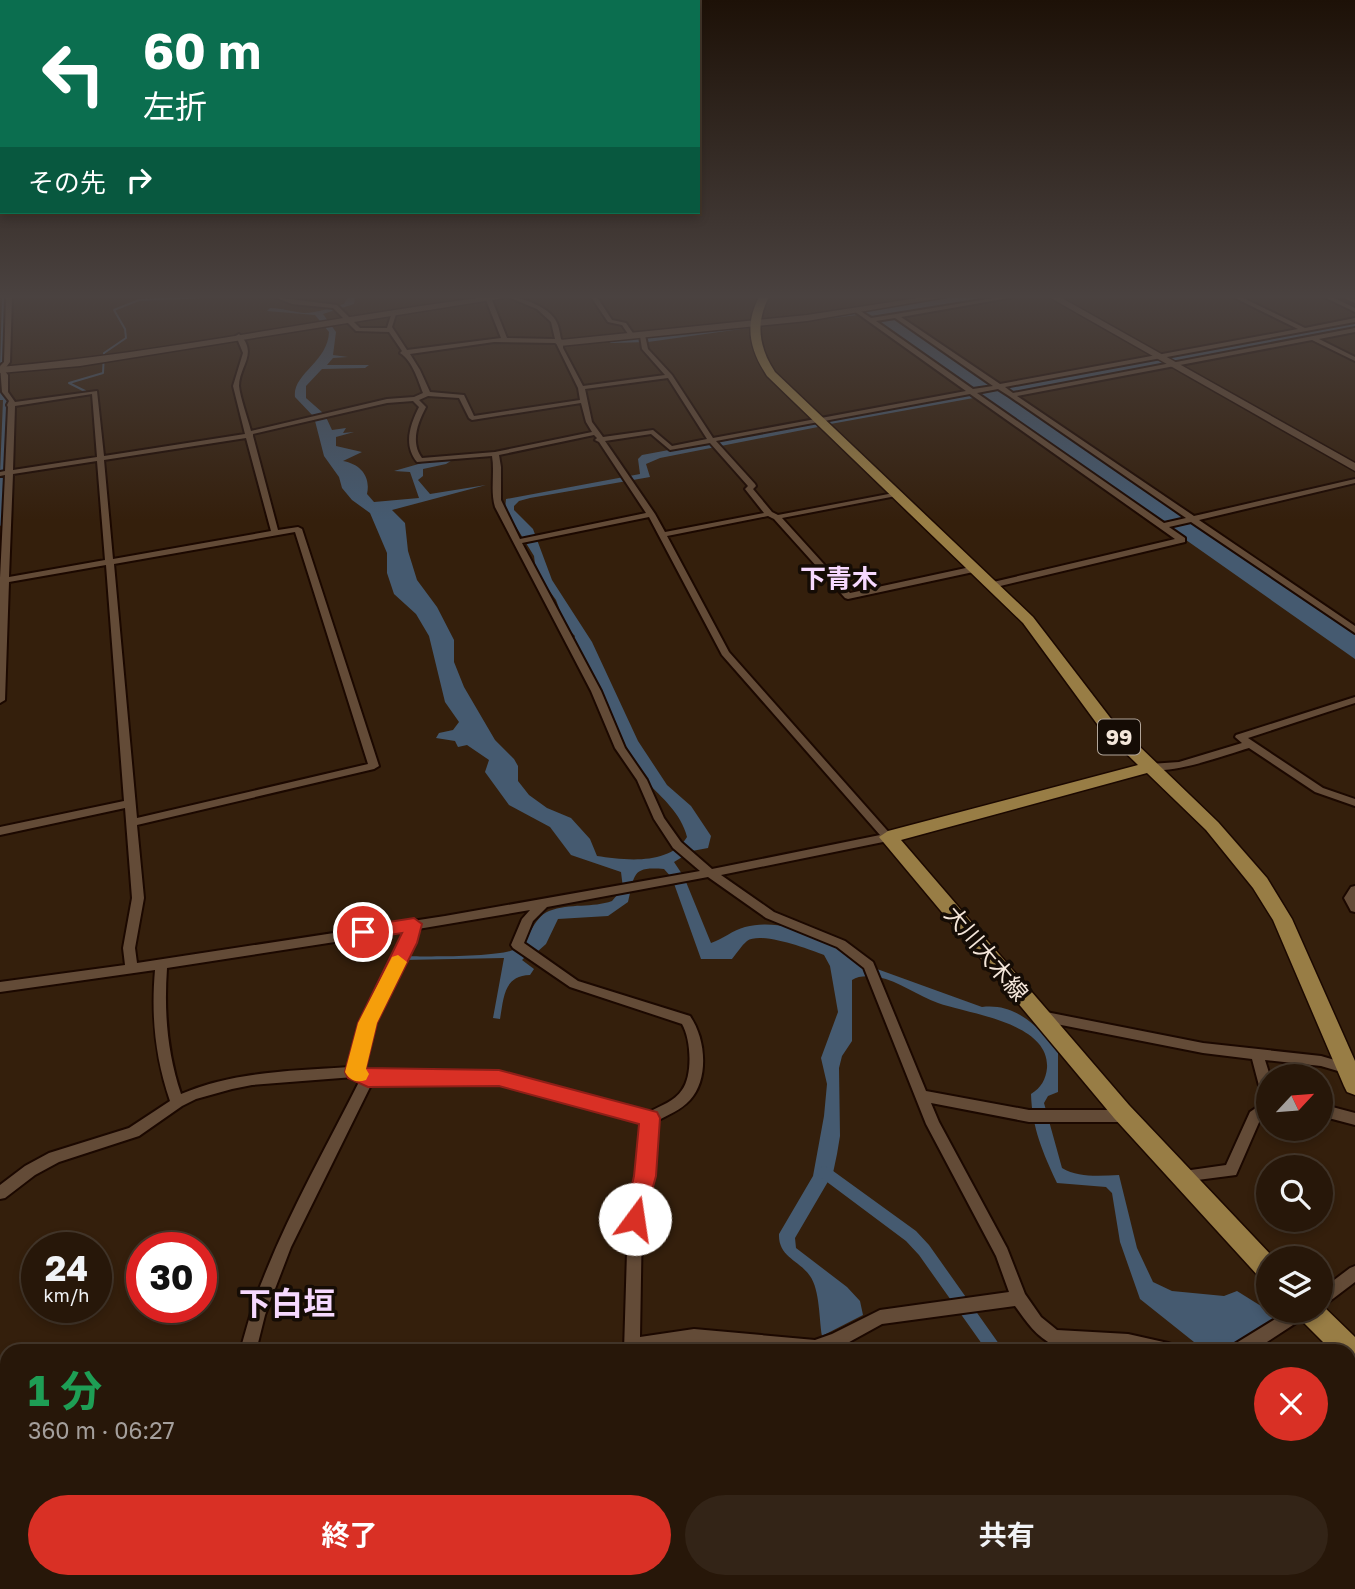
<!DOCTYPE html>
<html lang="ja">
<meta charset="utf-8">
<style>
body{margin:0;font-family:"Golos Text","Noto Sans JP",sans-serif;background:#332417;color:#f1f3f6;height:100vh;display:flex;flex-direction:column;font-size:26px;white-space:nowrap}
*{box-sizing:border-box;margin:0}
p{font-size:23px;color:#a49f9c}
.icon{flex:none;width:38px;height:38px;fill:none;stroke:currentColor;stroke-width:2;stroke-linecap:round;stroke-linejoin:round}
.map{position:relative;flex:1;overflow:hidden}
.details{position:absolute;left:0px;top:1344px;width:1356px;height:245px;display:flex;flex-direction:column;background:#271709;border-radius:21px 21px 0 0;box-shadow:0 4px 10px #0003,0 0 0 2px #43362a}
.details>*{flex:none}
.top-card{position:absolute;left:0px;top:0px;width:700px;height:214px;box-shadow:0 4px 10px #0003,0 0 0 2px #43362a;background:#0b6e4f;color:#fff;overflow:hidden}
.needle{width:46px;rotate:64deg}
.tools{position:absolute;left:1256px;top:1064px;display:grid;gap:14px}
.tools a{display:grid;place-items:center;width:77px;height:77px;border-radius:50%;background:#271709;box-shadow:0 4px 10px #0003,0 0 0 2px #43362a;font-size:35px}
.speed{position:absolute;left:21px;top:1232px;display:flex;gap:14px;font-size:35px;font-weight:700;text-align:center}
.speed>*{display:grid;place-content:center;width:91px;height:91px;border-radius:50%;background:#271709;box-shadow:0 4px 10px #0003,0 0 0 2px #43362a;line-height:1}
.speed small{font-size:18px;font-weight:400}
.speed .limit{border:10px solid #d22;background:#fff;color:#111}
.pin{position:absolute;display:grid;place-items:center;width:60px;height:60px;color:#fff;margin:-30px;border:4px solid #fff;border-radius:50%;box-shadow:0 2px 7px #0007}
.me{position:absolute;width:77px;margin:-38px;rotate:14deg;stroke-linejoin:round;filter:drop-shadow(0 0 5px #0008)}
.turn{display:flex;align-items:center;gap:24px;height:147px;padding:0 28px;font-size:32px}
.turn .icon{width:91px;height:91px;stroke-width:2.5}
.turn b{display:block;font-size:49px;line-height:60px}
.then{display:flex;align-items:center;height:66px;padding:0 28px;background:#0003;gap:14px;font-size:26px}
.round{display:grid;place-items:center;flex:none;width:74px;height:74px;border-radius:37px;background:#332417}
.head{display:flex;align-items:center;justify-content:space-between;height:119px;padding:0 28px}
h1{font-size:42px;font-weight:700;line-height:52px;color:#1e9e55}
.action{display:flex;gap:14px;margin-top:auto;padding:14px 28px}
.action a{flex:1;height:80px;border-radius:42px;background:#d93025;color:#fff;font-size:28px;font-weight:700;line-height:80px;text-align:center}
.action a+a{background:#332417;color:#f1f3f6}
.map>svg:first-child{display:block}
.water{fill:#455a70}
.lines{fill:none;stroke-linecap:round;stroke-linejoin:round}
.stream{stroke:#455a70;stroke-width:2}
.canal{fill:#455a70;fill-rule:evenodd}
.street-casing{stroke:#1b0800;stroke-width:4}
.secondary-casing{stroke:#1b0800;stroke-width:3}
.primary-casing{stroke:#1b0800;stroke-width:3}
.street{fill:#634b37;fill-rule:evenodd}
.secondary{fill:#634b37;fill-rule:evenodd}
.primary{fill:#987d45;fill-rule:evenodd}
.route{fill:#d93025;stroke:#8d1f18;stroke-width:2}
.slow{fill:#f59e0b}
.labels{text-anchor:middle;dominant-baseline:central;stroke-width:7;stroke-linejoin:round;paint-order:stroke}
.shield{fill:#150c05;stroke:#b1a59a;stroke-width:2}
.shield-label{font-size:21px;font-weight:bold;fill:#f4e6da}
.street-label{font-size:23px;fill:#f4e6da;stroke:#150c05}
.quarter-label{font-size:26px;font-weight:bold;fill:#f6d8fe;stroke:#150c05}
.near-quarter-label{font-size:32px;font-weight:bold;fill:#f6d8fe;stroke:#150c05}
</style>
<div class="map">
<svg width="1355" height="1589" viewBox="0 0 1355 1589">
<rect width="100%" height="100%" fill="#341f0c"/>
<g class="water">
<path d="M348,297H355L354,304L323,314L336,332L333,355L348,357L333,358L327,365H369L365,368L322,369L306,386V398L323,413L374,401L325,415L332,430L346,428L343,433L354,432L336,437V446L362,452L343,461C360,464 371,476 367,494L374,502L419,498L410,472L394,471L429,461L454,459L446,464L423,469V476L418,480L430,494L486,485L392,510L405,523L408,551L417,580L437,607L454,640V662L464,687L495,740L514,759L518,766V781L529,795L547,808L571,818L590,839L597,856C624,860 669,866 687,837C681,813 662,798 646,781C612,742 604,684 572,642L575,636L566,627L556,600L536,572L534,556L505,509L506,499L640,474L638,459L642,455L813,423L818,427L660,458L646,464L650,477L530,498L519,501L514,506V510L533,529L552,580L592,642L638,741L667,785L691,806L711,836L708,848L692,851L674,862L684,877L711,943C723,939 733,930 745,927C786,917 824,940 859,958L860,967L877,969L982,1007C1016,1003 1037,1026 1058,1050V1092L1048,1096L1044,1103L1062,1168C1079,1178 1100,1176 1119,1175L1137,1248L1153,1282L1172,1291L1224,1296L1237,1291L1269,1311H1282C1274,1333 1244,1327 1233,1348L1237,1351H1215L1199,1346L1140,1299L1120,1242L1112,1193L1106,1187L1057,1183C1043,1153 1032,1128 1031,1094C1041,1088 1046,1079 1047,1068C1050,1022 968,1014 938,1003C918,996 899,981 878,977C869,976 859,975 852,980V1041L842,1056L839,1068L840,1136L837,1154L833,1173L795,1238L796,1248L847,1287L860,1301L863,1315L822,1336C819,1319 820,1290 810,1276C799,1260 778,1257 779,1234L813,1176L824,1116L827,1084L821,1058L838,1012L830,966L824,955C808,949 761,931 747,941C741,946 737,953 732,959H701L672,878L664,869C631,866 635,875 628,902L608,916L558,919L546,944L537,952L532,950L522,960L534,969L530,975C504,976 504,996 500,1019L493,1018L504,958L403,960L406,956C425,957 498,957 513,950C530,942 532,918 549,911C570,903 593,908 612,901L623,888L621,872L571,855L550,827L509,805L485,772L489,760L467,745L458,747L455,741L436,738L439,733L453,730L459,722L445,702L429,636L416,614L394,594L387,573V553L370,513L352,500L342,488L339,477L324,456L314,417L295,397C292,374 328,362 329,332L315,315L267,311L270,308C282,308 293,312 304,313C318,313 331,307 344,304Z"/>
<polygon points="953,297 1004,297 893,318 993,385 987,387 998,389 1184,517 1178,519 1183,523 1192,522 1355,634 1355,659 1169,528 1176,525 1171,521 1162,522 876,321 881,320 861,311"/>
<polygon points="1355,322 1355,328 1174,363 1165,357"/>
<polygon points="1156,359 1166,363 1013,392 1005,388"/>
</g>
<g class="lines">
<polyline class="stream" points="85,391 69,383 103,373 104,353 126,338 125,329 114,310 139,300 206,297"/>
<g class="canal">
<polygon points="2,297 8,297 3,364 0,366"/>
<polygon points="871,310 874,312 873,313 817,320 814,318 817,316"/>
<polygon points="746,325 749,327 748,328 648,342 611,343 608,341 611,339 648,338"/>
<polygon points="0,391 2,392 4,396 9,398 7,471 0,473 3,400 0,400"/>
<polygon points="988,392 991,394 990,395 814,427 811,425 814,423"/>
<polygon points="0,474 4,476 4,524 0,526"/>
<polygon points="824,1166 829,1168 916,1231 929,1245 1004,1351 987,1351 919,1255 906,1241 819,1176 817,1172 819,1168"/>
<polygon points="1178,1582 1199,1582 1202,1589 1181,1589"/>
</g>
<g class="street-casing">
<g id="street">
<path d="M6,297H12L10,362L4,370L8,375V392L15,402L97,391L104,456L245,434L233,386L243,353L236,336L239,334C259,353 239,366 239,386C240,397 248,419 251,431L387,399L414,397L423,393C418,380 412,360 400,353L402,351L389,332L356,331L333,308L292,304L274,297L337,305L360,328H387L392,312L397,311L392,327L407,350L501,338L486,300L489,298L492,300L507,338L555,339L551,322L537,309L508,297C523,297 551,308 557,323C559,327 560,334 561,339L563,341V348L583,386L665,375L642,349L640,336L645,335L648,349L672,375L713,438L966,391L854,311L853,310L856,308L871,318L1000,297H1014L901,317L1000,384L1298,329L1233,297H1241L1305,328L1355,318V322L1005,387L1013,393L1355,328V332L1319,339L1355,357V361L1312,340L1017,396L1194,516L1355,479V483L1199,520L1355,626V633L1191,522L1169,527L1185,538V542L992,588L989,587V583L1175,539L970,394L716,441L755,484L756,486L753,489L772,512L778,515L899,492V496H896L782,518L850,593L975,566L979,569L978,571L848,599L845,598L774,519L768,516L667,536L729,652L893,837L888,841L721,875L774,912L845,941L873,962L926,1091L1029,1110H1125L1130,1112L1132,1116L1130,1120L1125,1122H1029L931,1103L939,1122L1007,1248L1025,1294L1041,1317L1057,1330L1128,1334L1168,1343L1174,1345L1176,1351H1134L1054,1345C1036,1337 1026,1321 1015,1306L882,1324L842,1346L829,1351H763L694,1345L651,1351H624L628,1219L638,1176L643,1122L499,1083H372L291,1247L265,1315L256,1351H240C247,1327 253,1302 263,1279C290,1210 327,1146 360,1080L354,1077L252,1085L232,1089L196,1099L182,1106L139,1136L59,1162L35,1175L5,1198L0,1199V1185L25,1166L49,1153L129,1128L170,1101C155,1057 151,1016 155,970L0,992V982L125,965L123,948L132,898L125,808L0,835V827L124,801L106,565L9,582L5,700L0,703V578L5,475L0,476V472L5,471L8,407L7,405L9,401L2,392L0,366L4,362ZM895,318L993,386L973,389L876,321ZM494,342L556,343L578,388L580,400L474,416L464,395L430,392L420,370L410,354ZM668,378L707,439L672,446L653,430L603,437L592,422L585,389ZM998,389L1009,396L1186,518L1164,523L977,393ZM92,394L97,457L13,470L15,406ZM428,396L459,398L469,418L472,420L581,403L586,422L592,432L495,452L422,458C410,442 418,422 426,407L419,400ZM413,401L419,407C410,425 403,445 417,462L492,456C495,473 490,490 495,507L591,691L615,748L637,780L654,819L673,848L700,871L445,916L137,963L135,948L144,898L137,825L374,769L379,766L302,529L298,527L278,530L253,436V434L387,403ZM651,434L670,450L710,443L748,486L745,489L764,513L665,532L655,514L605,441ZM594,435L597,438L595,440L599,442L646,513L520,539L501,500V467L499,455ZM246,438L271,531L113,559L104,460ZM97,461L105,560L9,577L13,474ZM649,517L722,655L880,835L712,869L681,842L664,818L647,780L625,748L601,691L522,543ZM295,532L368,764L137,818L114,564ZM708,877L766,918L837,947L864,968L926,1124L996,1256L1009,1292L880,1310L832,1334L815,1340L694,1329L640,1337L642,1219L652,1176L657,1121C668,1115 681,1110 690,1100C709,1079 706,1039 690,1016L578,981L524,943L533,921L547,907ZM530,910L522,919L511,945L513,948L570,987L682,1024C691,1039 693,1075 682,1090C675,1101 660,1106 649,1112L499,1073H369L362,1069L373,1023L414,943L418,929ZM406,931L402,943L361,1023L350,1067C293,1071 234,1071 181,1094C167,1052 164,1012 167,968Z"/>
<polygon points="591,297 597,297 612,320 626,323 635,336 634,337 630,337 622,325 608,322"/>
<polygon points="1324,297 1332,297 1355,308 1355,312"/>
<polygon points="1343,297 1355,299 1355,303 1344,298"/>
<path d="M1355,697V703L1248,738L1323,788L1355,799V806L1315,792L1249,748C1228,754 1162,779 1145,767L1150,764L1179,762L1242,743L1235,737L1236,735Z"/>
<polygon points="1355,886 1355,912 1351,911 1344,898 1351,887"/>
<polygon points="1041,1011 1203,1043 1321,1056 1355,1066 1355,1076 1321,1066 1265,1060 1270,1076 1269,1114 1260,1120 1236,1175 1182,1182 1177,1180 1175,1176 1177,1172 1226,1165 1250,1112 1266,1101 1262,1097 1252,1059 1203,1053 1041,1021 1037,1020 1035,1016 1037,1012"/>
<polygon points="1321,1104 1355,1113 1355,1125 1321,1116"/>
<polygon points="1355,1266 1355,1282 1326,1304 1321,1306 1321,1290 1350,1268"/>
<polygon points="1288,1311 1315,1311 1312,1316 1296,1323 1253,1351 1231,1351 1233,1345"/>
<polygon points="0,1375 6,1377 7,1380 7,1461 1,1459 0,1456"/>
<polygon points="11,1582 29,1582 30,1589 12,1589"/>
<polygon points="49,1582 91,1582 87,1589 45,1589"/>
<polygon points="178,1582 196,1582 195,1589 177,1589"/>
<polygon points="234,1582 280,1582 284,1589 238,1589"/>
<polygon points="527,1582 579,1582 575,1589 523,1589"/>
<polygon points="597,1582 615,1582 616,1589 598,1589"/>
<polygon points="1159,1582 1179,1582 1182,1589 1162,1589"/>
</g>
</g>
<g class="secondary-casing">
<g id="secondary">
<path d="M485,297H510L80,366L0,373V367C163,353 323,318 485,297Z"/>
<polygon points="924,297 946,297 807,321 560,346 555,343 560,340 807,315"/>
<polygon points="1049,297 1060,297 1355,463 1355,471"/>
</g>
</g>
<g class="primary-casing">
<g id="primary">
<path d="M759,297H769C755,323 759,348 775,372L1033,617L1112,720L1218,822L1267,878L1292,919L1355,1061V1095L1347,1092L1344,1086L1273,920L1253,888L1206,830L1147,773L901,840L1129,1105L1274,1258H1269V1282L1260,1278L1114,1118L879,837L888,831L1138,765L1100,728L1023,623L767,376C750,350 744,326 759,297Z"/>
<polygon points="1321,1304 1355,1337 1355,1368 1349,1366 1349,1351 1332,1351 1301,1320 1297,1311 1321,1311"/>
</g>
</g>
<use href="#street" class="street"/>
<use href="#secondary" class="secondary"/>
<use href="#primary" class="primary"/>
</g>
<linearGradient id="sky" x2="0" y2="1"><stop stop-color="#1d1107"/><stop offset="0.57" stop-color="#4a4240"/><stop offset="1" stop-color="#4a4240" stop-opacity="0"/></linearGradient>
<rect width="1355" height="520" fill="url(#sky)"/>
<polygon class="route" points="414,918 422,924 417,943 377,1023 366,1068 499,1070 657,1112 660,1118 656,1176 642,1226 635,1229 627,1226 624,1219 634,1176 639,1124 499,1086 368,1087 348,1078 345,1072 358,1023 402,933 363,939 354,932 363,926"/>
<path class="slow" d="M398,955L407,962L377,1023L366,1069L369,1074L366,1080C357,1083 350,1081 345,1072L358,1023L392,957Z"/>
<g class="labels">
<rect class="shield" x="1098" y="719.5" width="42" height="35" rx="5"/>
<g class="shield-label">
<text x="1119" y="737">99</text>
</g>
<g class="street-label">
<text transform="translate(987 953) rotate(50)">大川大木線</text>
</g>
<g class="quarter-label">
<text x="839" y="578">下青木</text>
</g>
<g class="near-quarter-label">
<text x="287" y="1303">下白垣</text>
</g>
</g>
</svg>
<div class="tools">
<a><svg class="needle" viewBox="-14 -14 28 28"><path d="M0-13l5 13h-10z" fill="#e53935"/><path d="M0 13l5-13h-10z" fill="#a49f9c"/></svg></a>
<a><svg class="icon" aria-label="search" viewBox="0 0 24 24"><circle cx="10" cy="10" r="6"/><path d="M15 15l6 6"/></svg></a>
<a><svg class="icon" aria-label="layers" viewBox="0 0 24 24"><path d="M12 4l9 5-9 5-9-5zM3 14l9 5 9-5"/></svg></a>
</div>
<div class="speed"><div>24<small>km/h</small></div><div class="limit">30</div></div>
<div class="pin" style="left:363px;top:932px;background:#d93025"><svg class="icon" aria-label="arrive" viewBox="0 0 24 24"><path d="M6 21V4h12l-3 4 3 4H6"/></svg></div>
<svg class="me" style="left:635px;top:1219px" viewBox="-20 -20 40 40"><circle r="19" fill="#fff"/><path d="M0-13L10 11 0 6-10 11z" fill="#d93025"/></svg>
<div class="top-card">
<div class="turn"><svg class="icon" aria-label="left" viewBox="0 0 24 24"><path d="M17 20v-9H6M10 6l-5 5 5 5"/></svg><div><b>60 m</b>左折</div></div>
<div class="then">その先<svg class="icon" aria-label="right" viewBox="0 0 24 24"><path d="M7 20v-9h11M14 6l5 5-5 5"/></svg></div>
</div>
<section class="details">
<div class="head"><div><h1>1 分</h1><p>360 m · 06:27</p></div><a class="round" style="background:#d93025;color:#fff"><svg class="icon" aria-label="close" viewBox="0 0 24 24"><path d="M6 6l12 12M18 6L6 18"/></svg></a></div>
<div class="action"><a>終了</a><a>共有</a></div>
</section>
</div>
